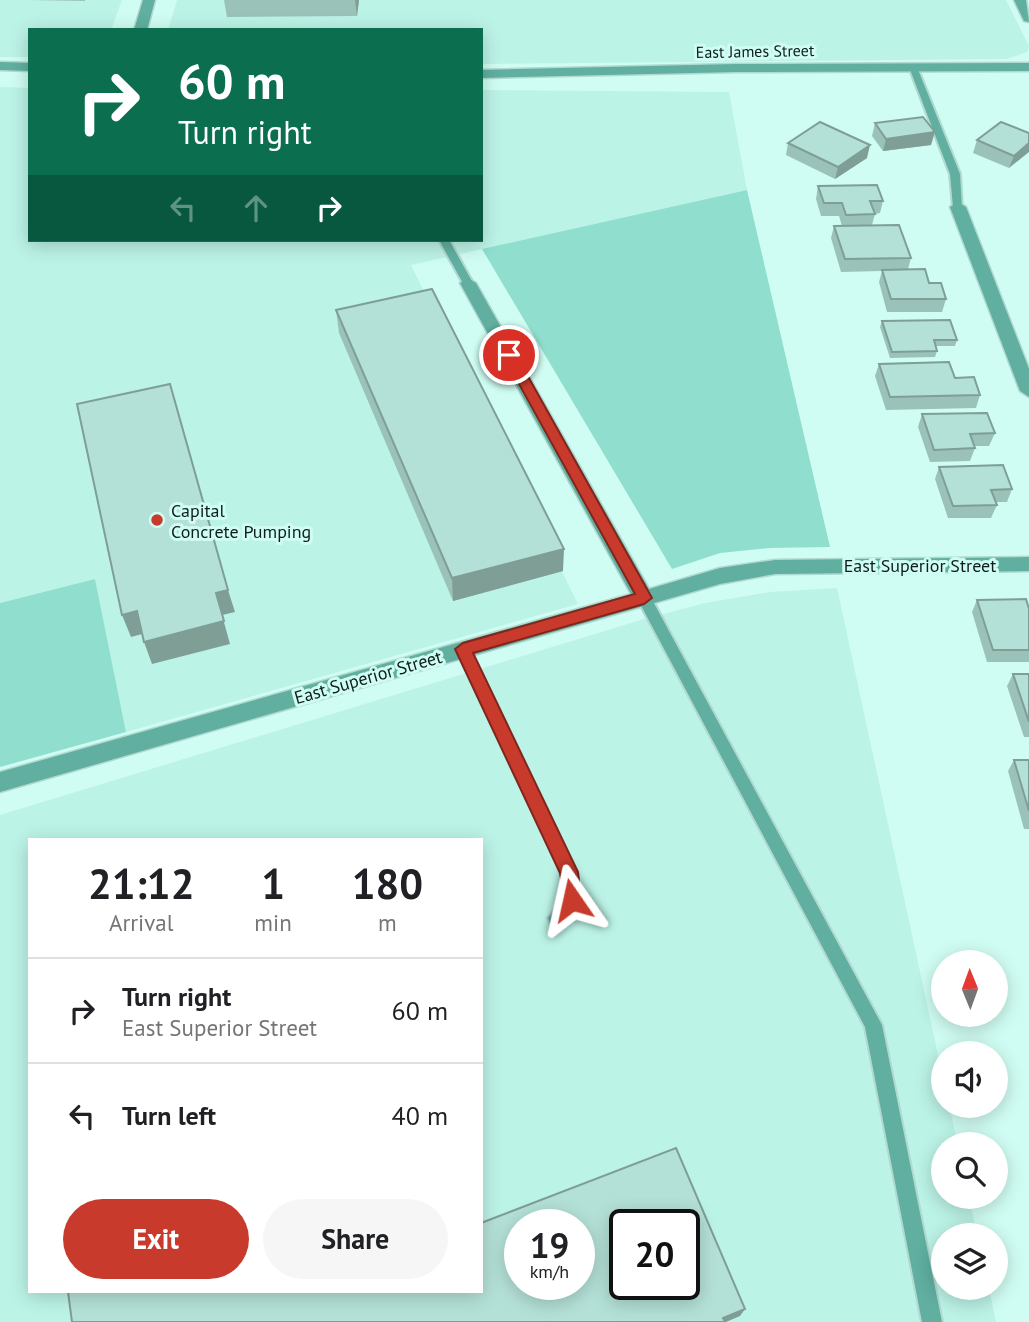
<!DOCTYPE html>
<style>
body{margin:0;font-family:"PT Sans",sans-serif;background:#f6f6f6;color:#202124;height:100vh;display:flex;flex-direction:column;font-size:26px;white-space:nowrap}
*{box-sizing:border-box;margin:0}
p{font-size:23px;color:#757577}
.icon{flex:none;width:38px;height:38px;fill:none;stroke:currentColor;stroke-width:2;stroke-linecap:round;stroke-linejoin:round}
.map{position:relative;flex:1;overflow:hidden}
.side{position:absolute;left:28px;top:838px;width:455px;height:455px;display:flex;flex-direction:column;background:#fff;border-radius:0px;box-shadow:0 4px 18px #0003}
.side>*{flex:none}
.hud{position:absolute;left:28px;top:28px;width:455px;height:214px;border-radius:0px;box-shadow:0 4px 18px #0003;background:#0b6e4f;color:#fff;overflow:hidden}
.needle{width:46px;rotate:359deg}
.tools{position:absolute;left:931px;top:950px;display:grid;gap:14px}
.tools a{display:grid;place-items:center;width:77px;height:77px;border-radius:50%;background:#fff;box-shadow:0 4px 18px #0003;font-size:35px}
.speed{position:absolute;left:504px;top:1209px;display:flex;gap:14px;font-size:35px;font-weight:700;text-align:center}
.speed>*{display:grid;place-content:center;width:91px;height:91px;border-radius:50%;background:#fff;box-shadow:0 4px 18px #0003;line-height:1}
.speed small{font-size:18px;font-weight:400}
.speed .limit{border:4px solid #111;border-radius:10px;background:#fff;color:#111}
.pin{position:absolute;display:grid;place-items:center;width:60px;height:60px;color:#fff;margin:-30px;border:4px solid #fff;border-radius:50%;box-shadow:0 2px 7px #0007}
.me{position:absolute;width:77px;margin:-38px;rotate:349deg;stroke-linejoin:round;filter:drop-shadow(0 0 5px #0008)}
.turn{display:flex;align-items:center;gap:24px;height:147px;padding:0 35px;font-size:32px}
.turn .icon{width:91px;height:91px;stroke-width:2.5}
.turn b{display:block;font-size:49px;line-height:60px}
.lanes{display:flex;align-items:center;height:66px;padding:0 35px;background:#0003;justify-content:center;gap:35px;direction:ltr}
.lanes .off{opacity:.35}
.eta{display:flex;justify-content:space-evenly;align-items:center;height:119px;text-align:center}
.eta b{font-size:42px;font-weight:700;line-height:49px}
.button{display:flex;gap:14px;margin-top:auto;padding:14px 35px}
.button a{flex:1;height:80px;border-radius:42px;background:#c83b2c;color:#fff;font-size:28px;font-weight:700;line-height:80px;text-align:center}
.button a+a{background:#f6f6f6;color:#202124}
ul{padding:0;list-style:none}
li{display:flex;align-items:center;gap:21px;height:105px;padding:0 35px;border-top:2px solid #e0e0e0}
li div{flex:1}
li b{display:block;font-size:26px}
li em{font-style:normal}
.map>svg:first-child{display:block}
.built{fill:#bcf3e7;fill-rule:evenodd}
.green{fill:#90dece}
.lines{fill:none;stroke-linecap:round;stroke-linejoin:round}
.lane-casing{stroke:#b1d9d0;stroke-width:4}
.street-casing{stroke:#b1d9d0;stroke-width:3}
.lane{fill:#60afa0;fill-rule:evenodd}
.street{fill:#60afa0;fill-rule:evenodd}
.wall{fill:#9bc2b9}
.shaded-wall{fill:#7e9e96}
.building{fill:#b4e1d7;stroke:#7e9e96;stroke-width:2;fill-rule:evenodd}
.route{fill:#c83b2c;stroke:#82261d;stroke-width:2}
.poi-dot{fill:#c83b2c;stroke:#d0fdf3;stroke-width:2.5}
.labels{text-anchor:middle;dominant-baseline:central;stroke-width:6;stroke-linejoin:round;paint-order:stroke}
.far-street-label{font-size:16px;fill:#0d1e1b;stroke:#d0fdf3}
.poi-label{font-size:18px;fill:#0d1e1b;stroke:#d0fdf3;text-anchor:start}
.street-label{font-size:18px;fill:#0d1e1b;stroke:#d0fdf3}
</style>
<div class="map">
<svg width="1029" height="1322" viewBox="0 0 1029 1322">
<rect width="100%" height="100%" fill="#d0fdf3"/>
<g class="built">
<polygon points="0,0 122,0 111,30 30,30 30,57 0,57"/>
<polygon points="177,0 1006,0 1029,46 1027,52 1007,59 481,64 481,30 168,30"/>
<polygon points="0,87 30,88 30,240 481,240 481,90 729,92 747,190 411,265 578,604 126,732 95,579 0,603"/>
<path d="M837,588L943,1078V1106H949L958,1144H943V1197H969L977,1235L943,1236V1288H989L996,1322H0V815L644,619L705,603L770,592ZM30,840H481V1292H30ZM520,1225H579V1284H520ZM625,1225H684V1284H625Z"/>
</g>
<g class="green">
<polygon points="747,190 830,547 770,548 720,553 672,569 482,249"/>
<polygon points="95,579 126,732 0,767 0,603"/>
</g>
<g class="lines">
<g class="lane-casing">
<g id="lane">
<polygon points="913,64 917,67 960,174 962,209 953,207 950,174 909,67"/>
<polygon points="439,240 449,240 473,283 472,285 464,285"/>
<polygon points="644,593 649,594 882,1025 942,1322 922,1322 865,1027 637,598"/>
<polygon points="463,643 468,645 470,649 577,872 580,900 562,923 556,925 550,923 548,918 564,898 561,872 456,649 458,645"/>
</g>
</g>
<g class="street-casing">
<g id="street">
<polygon points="143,0 155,0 147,30 134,30"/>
<polygon points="1014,0 1026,0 1029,22 1024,21"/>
<polygon points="0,62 30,63 30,71 0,70"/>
<polygon points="1029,63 1029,71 736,72 481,78 481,70 736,64"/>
<polygon points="958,202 966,207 1029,369 1029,397 1020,391 950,207"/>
<polygon points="468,278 476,283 649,589 720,568 775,560 1029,557 1029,571 775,574 720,584 0,792 0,772 631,594 460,283"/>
</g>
</g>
<use href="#lane" class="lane"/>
<use href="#street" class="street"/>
</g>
<g class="wall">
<polygon points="28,0 85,0 85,1"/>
<polygon points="224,0 359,0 357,16 227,17"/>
<polygon points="875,123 931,145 883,151 872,136"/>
<polygon points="1029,133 1009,168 973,153 977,140"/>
<polygon points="788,143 867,158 835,179 786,155"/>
<polygon points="818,186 883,201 880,213 875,214 872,225 911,258 908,269 929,283 946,299 942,312 887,312 879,282 882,271 841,272 831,238 834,226 842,226 839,216 821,216 816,199"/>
<polygon points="336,310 563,571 453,601 339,333"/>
<polygon points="882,321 957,340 955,346 936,346 937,351 935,357 890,358 880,327"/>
<polygon points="879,364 955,378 980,395 976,408 886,410 875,376"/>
<polygon points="922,414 995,433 989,446 975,446 975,448 970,461 930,462 918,427"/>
<polygon points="939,467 1012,489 1007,502 995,502 997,505 991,518 948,518 935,479"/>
<polygon points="977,600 1029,609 1029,662 987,662 972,612"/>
<polygon points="1013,674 1029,674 1029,737 1024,737 1007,686"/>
<polygon points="1014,760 1029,760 1029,829 1024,829 1008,771"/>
</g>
<g class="shaded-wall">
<polygon points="355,0 359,0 357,16"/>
<polygon points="935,132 931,145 883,151 886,139"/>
<polygon points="1029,143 1029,152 1009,168 1014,156"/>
<polygon points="870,145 867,158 835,179 838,167"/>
<polygon points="564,549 563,571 453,601 452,578"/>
<polygon points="228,590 235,612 222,615 230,644 152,664 144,642 216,593"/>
<polygon points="137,611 146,633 131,637 122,615"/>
<polygon points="745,1309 740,1316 726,1322 720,1322 723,1318"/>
</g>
<g class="building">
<polygon points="923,117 935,132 886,139 875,123"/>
<polygon points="820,122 870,145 838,167 788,143"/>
<polygon points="1001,122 1029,133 1029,143 1014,156 977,140"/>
<polygon points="877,185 883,201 870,201 875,214 846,215 842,203 824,203 818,186"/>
<polygon points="899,225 911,258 845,259 834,226"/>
<polygon points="925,269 929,283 941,283 946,299 891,299 882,270"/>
<polygon points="432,289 564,549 452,578 336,310"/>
<polygon points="950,320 957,340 934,340 937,351 892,352 882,321"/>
<polygon points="949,362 955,378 974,377 980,395 890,397 879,364"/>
<polygon points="170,384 228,590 216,593 224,621 144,642 137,611 122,615 77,404"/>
<polygon points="987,413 995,433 970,434 975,448 934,450 922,414"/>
<polygon points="1003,465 1012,489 991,490 997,505 953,506 939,467"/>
<polygon points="1026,599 1029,609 1029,650 993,650 977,600"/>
<polygon points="1013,674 1029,674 1029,722"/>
<polygon points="1014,760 1029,760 1029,811"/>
<path d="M676,1148L745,1309L723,1318L725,1322H72L68,1292H481V1223ZM520,1225H579V1284H520ZM625,1225H684V1284H625Z"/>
</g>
<polygon class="route" points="509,351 516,355 652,598 644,604 473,653 578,872 581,900 579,906 572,908 566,906 560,873 455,649 463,643 635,594 503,355"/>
<circle class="poi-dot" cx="157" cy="520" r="7"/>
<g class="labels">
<g class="far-street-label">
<text transform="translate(755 51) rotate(-1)">East James Street</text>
</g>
<g class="poi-label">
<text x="171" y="510">Capital<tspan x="171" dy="21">Concrete Pumping</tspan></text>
</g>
<g class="street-label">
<text x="920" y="565">East Superior Street</text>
<text transform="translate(368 677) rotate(-16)">East Superior Street</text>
</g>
</g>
</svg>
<div class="tools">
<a><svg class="needle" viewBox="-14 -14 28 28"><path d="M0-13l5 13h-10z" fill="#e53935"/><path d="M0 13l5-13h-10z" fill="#757577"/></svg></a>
<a><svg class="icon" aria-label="sound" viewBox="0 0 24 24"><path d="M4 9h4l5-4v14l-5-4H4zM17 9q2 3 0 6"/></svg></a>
<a><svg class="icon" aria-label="search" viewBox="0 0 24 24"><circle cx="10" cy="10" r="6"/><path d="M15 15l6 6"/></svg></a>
<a><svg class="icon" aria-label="layers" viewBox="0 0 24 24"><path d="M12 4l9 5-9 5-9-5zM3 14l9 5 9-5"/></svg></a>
</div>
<div class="speed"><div>19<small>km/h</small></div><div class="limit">20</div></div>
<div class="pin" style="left:509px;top:355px;background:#d93025"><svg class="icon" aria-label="arrive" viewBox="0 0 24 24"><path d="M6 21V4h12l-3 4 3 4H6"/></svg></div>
<svg class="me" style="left:572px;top:900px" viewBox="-20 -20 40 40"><path d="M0-17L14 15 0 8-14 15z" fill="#c83b2c" stroke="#fff" stroke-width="4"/></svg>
<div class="hud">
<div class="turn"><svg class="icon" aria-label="right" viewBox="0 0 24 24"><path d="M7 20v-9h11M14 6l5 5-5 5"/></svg><div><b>60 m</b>Turn right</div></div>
<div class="lanes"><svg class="icon off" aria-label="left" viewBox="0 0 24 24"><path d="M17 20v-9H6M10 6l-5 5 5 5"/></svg><svg class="icon off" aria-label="ahead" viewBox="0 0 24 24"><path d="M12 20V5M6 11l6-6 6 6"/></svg><svg class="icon" aria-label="right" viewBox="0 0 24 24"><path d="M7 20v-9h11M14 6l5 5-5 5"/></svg></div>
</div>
<section class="side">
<div class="eta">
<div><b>21:12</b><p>Arrival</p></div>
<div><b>1</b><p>min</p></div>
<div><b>180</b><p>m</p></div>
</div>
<ul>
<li><svg class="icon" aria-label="right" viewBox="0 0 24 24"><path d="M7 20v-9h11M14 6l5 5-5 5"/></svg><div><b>Turn right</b><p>East Superior Street</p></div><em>60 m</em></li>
<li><svg class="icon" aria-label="left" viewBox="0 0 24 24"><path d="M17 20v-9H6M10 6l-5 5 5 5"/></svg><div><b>Turn left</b></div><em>40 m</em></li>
</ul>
<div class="button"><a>Exit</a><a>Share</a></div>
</section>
</div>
